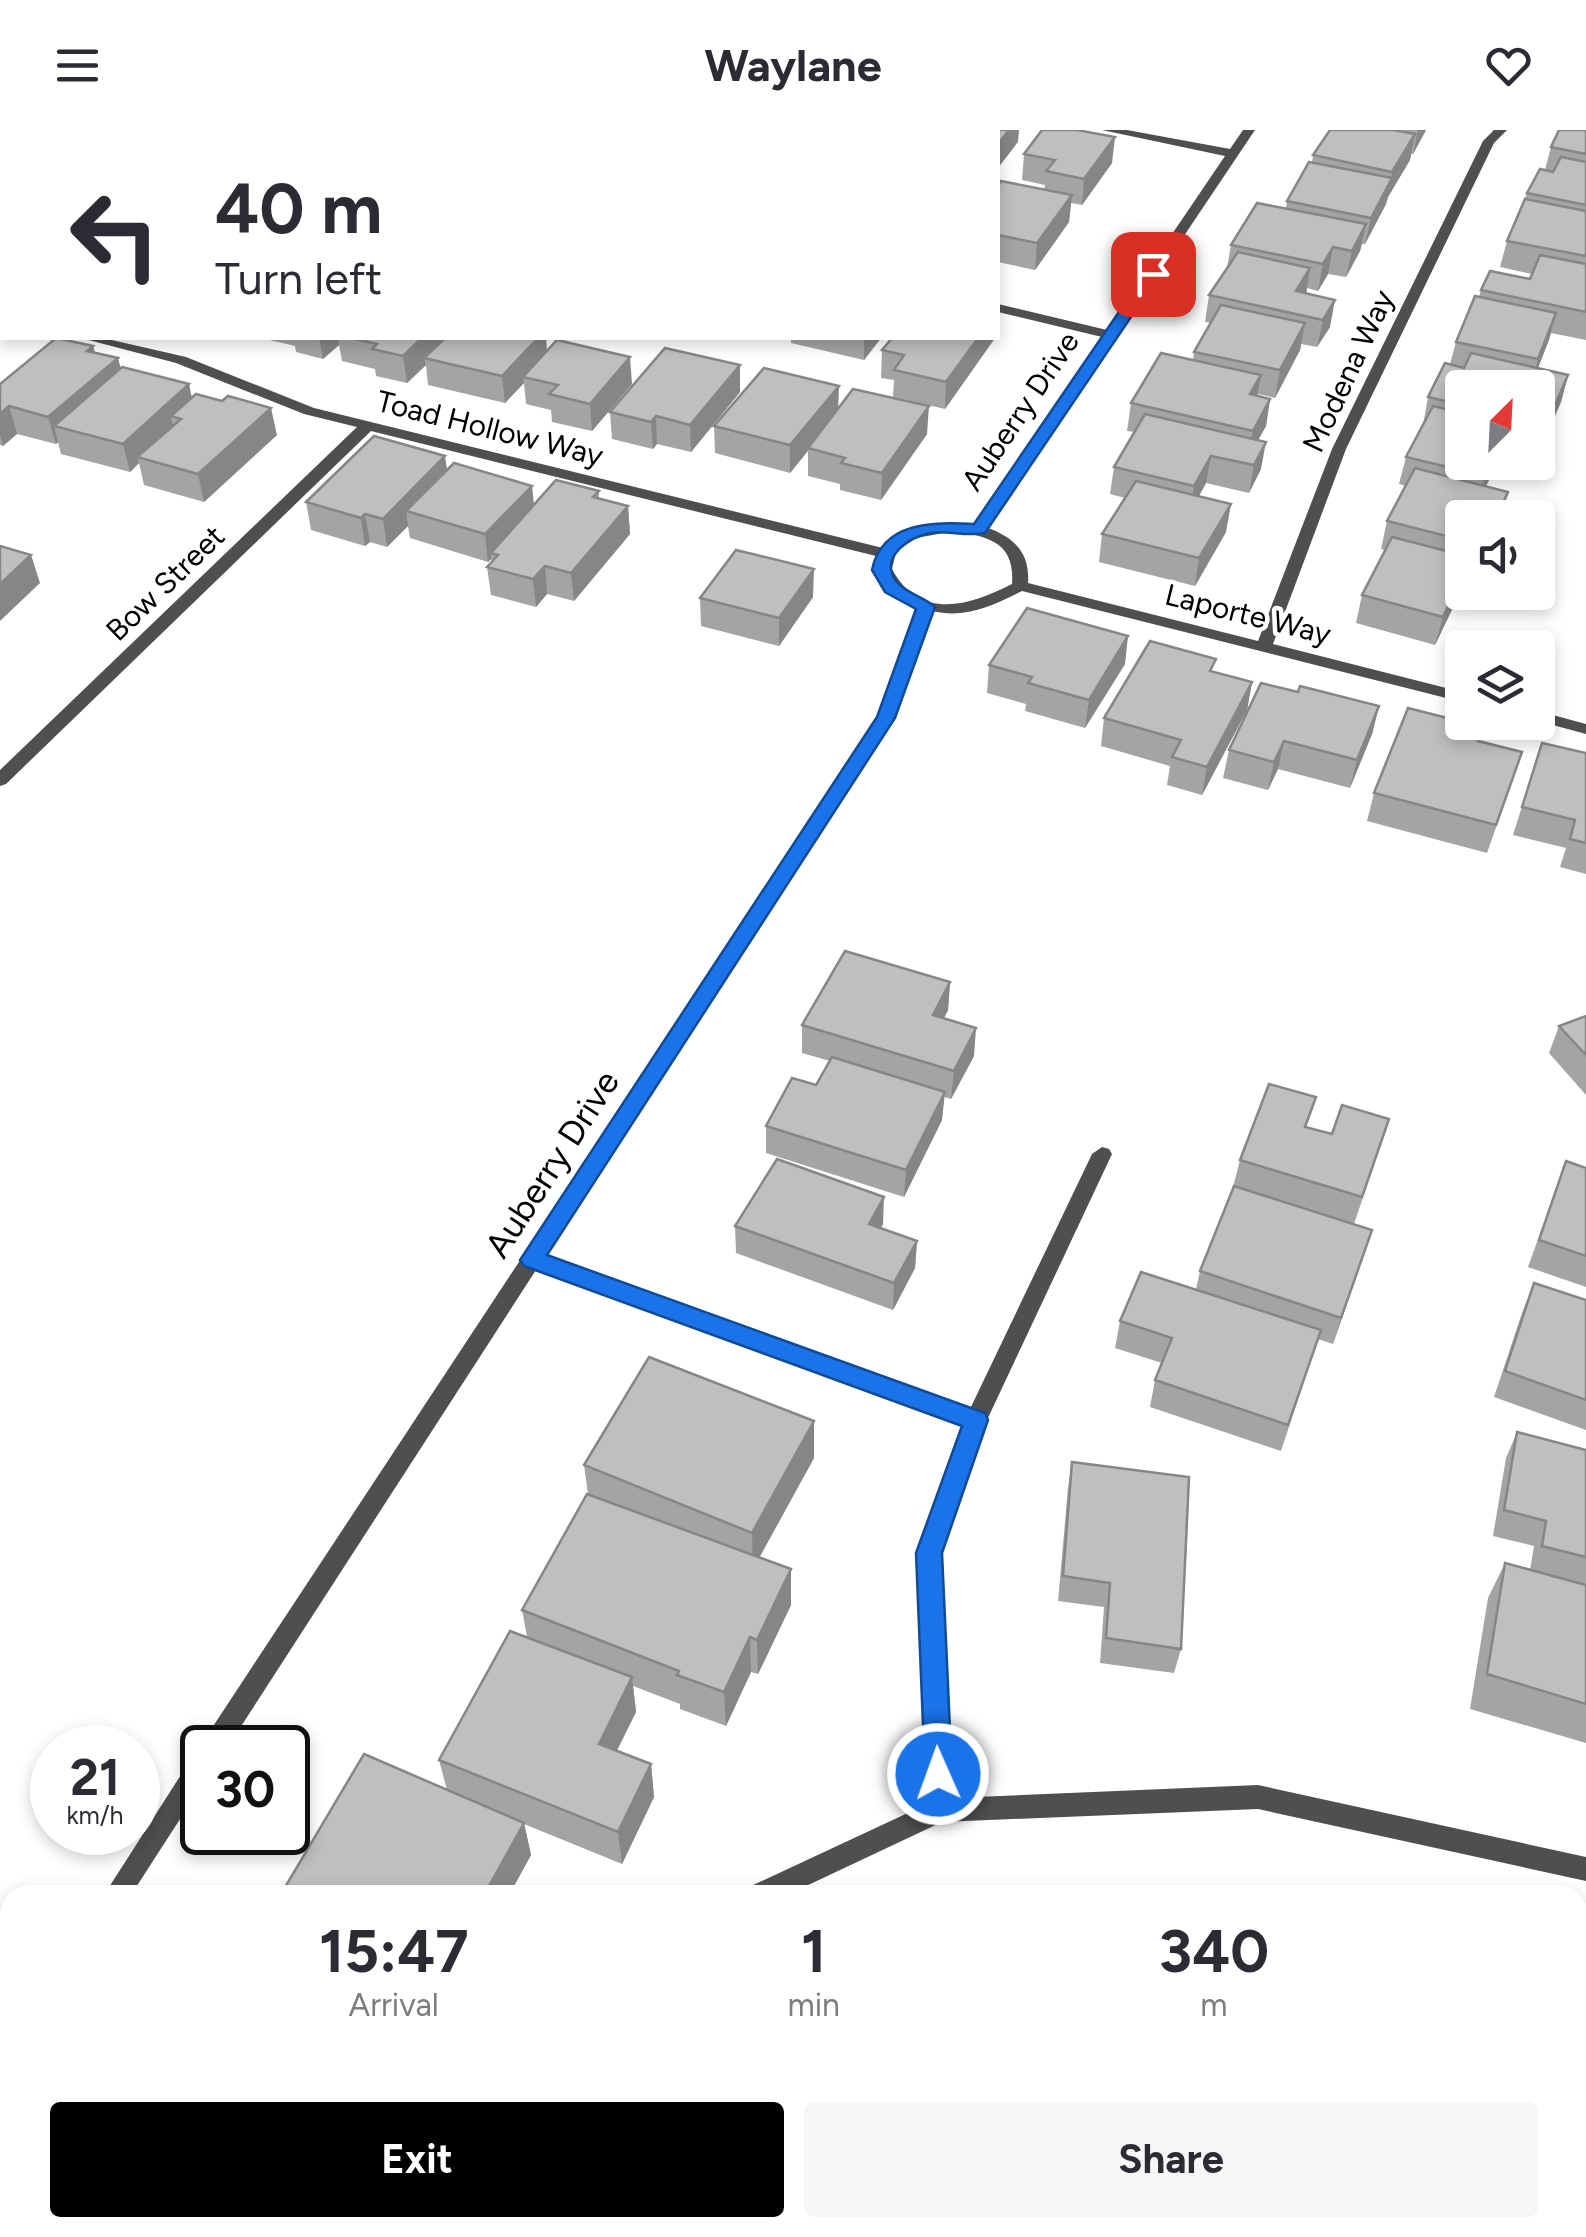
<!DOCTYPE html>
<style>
body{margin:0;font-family:Figtree,sans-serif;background:#f7f7f7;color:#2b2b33;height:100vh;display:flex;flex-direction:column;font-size:38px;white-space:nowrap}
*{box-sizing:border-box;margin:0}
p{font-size:32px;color:#7c7c81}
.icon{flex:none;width:55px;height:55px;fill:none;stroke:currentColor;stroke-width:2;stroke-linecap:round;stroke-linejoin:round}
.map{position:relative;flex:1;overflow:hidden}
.sheet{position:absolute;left:0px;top:1755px;width:1588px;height:352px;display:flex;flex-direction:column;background:#fff;border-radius:30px 30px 0 0;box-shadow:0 5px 15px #0003}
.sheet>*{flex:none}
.guide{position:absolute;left:0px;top:0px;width:1000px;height:210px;box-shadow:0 5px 15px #0003;background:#fff;color:#2b2b33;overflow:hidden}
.needle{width:65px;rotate:24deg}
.fabs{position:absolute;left:1445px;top:240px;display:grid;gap:20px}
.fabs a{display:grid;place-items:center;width:110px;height:110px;border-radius:10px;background:#fff;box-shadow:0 5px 15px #0003;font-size:50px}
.speed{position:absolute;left:30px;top:1595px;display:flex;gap:20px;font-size:50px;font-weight:700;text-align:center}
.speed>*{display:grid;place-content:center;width:130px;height:130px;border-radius:50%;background:#fff;box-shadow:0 5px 15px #0003;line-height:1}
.speed small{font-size:25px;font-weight:400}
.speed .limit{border:5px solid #111;border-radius:15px;background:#fff;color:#111}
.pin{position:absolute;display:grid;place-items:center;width:85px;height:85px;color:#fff;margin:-42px;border-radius:20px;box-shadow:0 5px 15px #0006}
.me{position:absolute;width:110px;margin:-55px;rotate:358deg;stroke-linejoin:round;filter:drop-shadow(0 0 8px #0008)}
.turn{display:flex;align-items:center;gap:35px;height:210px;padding:0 50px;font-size:45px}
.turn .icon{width:130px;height:130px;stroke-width:2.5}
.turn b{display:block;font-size:70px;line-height:85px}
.eta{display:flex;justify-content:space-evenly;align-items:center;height:170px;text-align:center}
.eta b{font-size:60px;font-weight:700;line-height:70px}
.primary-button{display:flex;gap:20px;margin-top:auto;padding:20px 50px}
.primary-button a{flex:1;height:115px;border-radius:10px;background:#000;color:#fff;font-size:40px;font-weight:700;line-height:115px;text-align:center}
.primary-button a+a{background:#f7f7f7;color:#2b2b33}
header{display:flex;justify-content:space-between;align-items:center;height:130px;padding:0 50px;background:#fff;font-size:45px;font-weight:700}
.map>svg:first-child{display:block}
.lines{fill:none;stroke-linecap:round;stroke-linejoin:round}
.street{fill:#4f4f4f;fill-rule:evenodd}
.wall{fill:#a4a4a4}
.shaded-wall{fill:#868686}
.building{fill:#bfbfbf;stroke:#868686;stroke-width:2.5}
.route{fill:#1a73e8;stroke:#114b97;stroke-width:2.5}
.labels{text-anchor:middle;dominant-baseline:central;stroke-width:9;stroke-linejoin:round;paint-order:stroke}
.far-street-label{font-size:30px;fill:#000;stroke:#fff}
.street-label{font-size:35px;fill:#000;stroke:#fff}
</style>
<header><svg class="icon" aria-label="menu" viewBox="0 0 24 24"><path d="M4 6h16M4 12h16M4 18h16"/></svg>Waylane<svg class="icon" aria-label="heart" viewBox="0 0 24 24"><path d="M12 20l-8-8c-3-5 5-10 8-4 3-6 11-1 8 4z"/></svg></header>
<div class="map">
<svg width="1586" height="2107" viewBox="0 0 1586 2107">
<rect width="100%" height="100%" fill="#fff"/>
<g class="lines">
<g class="street">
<polygon points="206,0 228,0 229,2 208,2"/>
<path d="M1102,0H1127L1230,19L1243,0H1255L988,398C1015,408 1030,423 1028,453L1258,511L1332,319L1483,11L1494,0H1507L1494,13L1346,319L1273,514L1462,562V572L1022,461C993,476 965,489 932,481L894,587L545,1126L970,1279L1092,1024L1102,1017L1109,1019L1112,1024L987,1290L940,1423L952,1668L1258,1655L1586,1727V1751L1258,1679L942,1692L787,1765H747L751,1756L927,1674L918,1423L963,1295L536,1140L227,1618H202V1622L201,1618L204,1610L878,587L918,478L889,461L877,439L880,427L371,301L6,654L0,656V640L357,297L304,284L176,233L81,208H103L186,227L314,278L883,418C908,397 942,388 975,395L1102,207L998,182V174L1107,200L1225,26ZM955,401C990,407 1015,413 1012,454C969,476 920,491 892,439L896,422L916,408Z"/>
<rect x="0" y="182" width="2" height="8"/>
<polygon points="1538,581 1586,594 1586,604 1538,591"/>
<polygon points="202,1623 202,1655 131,1765 104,1765 193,1626"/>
<polygon points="10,1915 10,1951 0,1956 0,1920"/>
<polygon points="505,2098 534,2098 530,2107 501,2107"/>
</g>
</g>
<g class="wall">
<polygon points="0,0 156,0 156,2 2,2 2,46 0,45"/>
<polygon points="361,0 409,0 407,2 373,2"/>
<rect x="420" y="0" width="180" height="2"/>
<polygon points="767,0 818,0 815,2 777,2"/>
<polygon points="1330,0 1426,0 1413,24 1411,24 1410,30 1388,67 1386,74 1365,114 1362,114 1360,121 1346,147 1328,144 1318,161 1307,158 1306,164 1330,197 1317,217 1301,214 1300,220 1275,268 1258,264 1257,266 1270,269 1266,296 1258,310 1261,339 1249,363 1206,353 1199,366 1226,402 1195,456 1099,432 1102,404 1125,368 1110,364 1114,337 1134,302 1127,301 1131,273 1193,230 1194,222 1211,193 1205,192 1209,165 1227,138 1231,115 1286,78 1287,71 1312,33 1313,25"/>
<polygon points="1586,0 1586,210 1551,203 1538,238 1568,245 1561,272 1539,322 1538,321 1538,258 1462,258 1462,332 1498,332 1486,356 1508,362 1501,388 1462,388 1462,459 1435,515 1356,493 1362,465 1385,420 1381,419 1387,391 1406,356 1399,354 1406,327 1423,295 1428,267 1450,234 1456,212 1479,167 1481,160 1530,149 1532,144 1500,137 1507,111 1527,63 1545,40 1551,17"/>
<polygon points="1024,24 1112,33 1082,75 1071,73 1069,92 1035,140 998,132 998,56 1044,60 1045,55 1022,50"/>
<polygon points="2,54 2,138 0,138 0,56"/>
<polygon points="261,208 546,208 547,221 632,254 592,301 552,292 551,280 526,274 524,253 505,273 428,255 426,235 407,253 376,246 375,239 342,231 339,215 323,229 296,222 295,216"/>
<polygon points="791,208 881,208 864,230 791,213"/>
<polygon points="892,208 995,208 945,279 893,267 894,250 881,248 882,220"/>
<polygon points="93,216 95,223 118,228 120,239 192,268 277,305 204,372 144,355 139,333 130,342 61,324 58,312 56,314 17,304 3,316 0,315 0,254"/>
<polygon points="740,262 691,322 657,314 653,319 612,309 610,282"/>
<polygon points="838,278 927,304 881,370 840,360 840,354 808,346 808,321 790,343 715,323 714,296"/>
<polygon points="447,340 534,374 599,361 599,369 628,376 630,404 574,471 547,464 536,477 491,465 487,437 492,432 491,429 488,432 410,408 408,396 387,417 370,412 365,416 311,400 306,372"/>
<polygon points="813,467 779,516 701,496 700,468"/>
<polygon points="1125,534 1085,598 1025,581 1026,574 987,563 989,535"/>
<polygon points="1214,542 1252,552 1247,580 1202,665 1167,655 1170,636 1101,616 1104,588"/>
<polygon points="1298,562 1379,576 1372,604 1350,658 1278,639 1268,660 1223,648 1229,620"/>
<polygon points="1479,611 1513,650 1487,723 1367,691 1374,663"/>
<polygon points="1542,613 1586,623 1586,744 1560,737 1566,718 1513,705"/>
<polygon points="950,852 948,880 944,888 974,926 951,969 944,967 942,990 904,1067 766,1023 766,996 816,955 830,931 802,923 802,895"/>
<polygon points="1586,886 1586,965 1549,923 1559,896"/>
<polygon points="1308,998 1380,1017 1354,1094 1363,1127 1333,1214 1318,1209 1281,1321 1150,1277 1155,1250 1162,1233 1115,1218 1120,1191 1196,1159 1200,1141 1233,1057 1240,1030"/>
<polygon points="1566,1031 1586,1038 1586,1157 1528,1137"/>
<polygon points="883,1094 881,1098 917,1111 915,1138 893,1180 736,1123 735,1096"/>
<polygon points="1534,1153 1586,1170 1586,1300 1494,1267 1523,1180"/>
<polygon points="1517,1302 1586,1320 1586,1613 1470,1579 1488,1468 1505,1433 1530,1440 1534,1416 1493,1406 1506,1328"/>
<polygon points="814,1328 759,1428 791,1475 758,1544 751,1542 726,1596 680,1579 680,1574 633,1556 636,1582 617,1621 651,1634 654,1667 622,1734 524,1694 531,1725 509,1765 281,1765 447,1660 439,1630 527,1507 522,1480 588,1364 584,1335"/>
<polygon points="1072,1332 1181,1519 1174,1543 1100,1533 1104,1477 1058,1471 1068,1358"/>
<polygon points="1586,1846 1586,2096 1578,2094 1581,1853"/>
<polygon points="677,2098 944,2098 939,2107 691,2107"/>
</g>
<g class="shaded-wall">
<polygon points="42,0 76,0 77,2 39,2"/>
<polygon points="484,0 513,0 506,2 482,2"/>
<polygon points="582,0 600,0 600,2 579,2"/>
<polygon points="909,0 929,0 927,2 906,2"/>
<polygon points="1009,0 1019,0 1018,12 998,38 998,14"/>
<polygon points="1418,0 1426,0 1413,24"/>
<polygon points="1415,4 1410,30 1388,67 1386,74 1365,114 1371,88 1391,49 1392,42"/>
<polygon points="1115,7 1112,33 1082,75 1084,49"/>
<polygon points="1072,65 1069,92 1035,140 1037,113"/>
<polygon points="1366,94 1360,121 1346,147 1352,121"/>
<polygon points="1333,117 1328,144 1318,161 1323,134"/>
<polygon points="1310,138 1306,164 1296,161"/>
<polygon points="1335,170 1330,197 1317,217 1323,190"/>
<polygon points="1556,183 1549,210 1531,256 1538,229"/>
<polygon points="1305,193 1300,220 1275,268 1280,240"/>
<polygon points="319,208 338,208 339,215 323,229"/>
<polygon points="422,208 454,208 424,228 426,235 407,253 403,226"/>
<polygon points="538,208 546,208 547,227 523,247 524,253 505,273 502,246"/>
<polygon points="864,208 881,208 864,230"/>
<polygon points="978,208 995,208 945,279 946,252"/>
<polygon points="93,216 100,243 118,228 125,255 54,296 58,312 56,314 48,287 87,221"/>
<polygon points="630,227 632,254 592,301 590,274"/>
<polygon points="740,235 740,262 691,322 690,295"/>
<polygon points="1261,245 1256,272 1250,264"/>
<polygon points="1568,245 1561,272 1539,322 1547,294"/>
<polygon points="189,254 195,282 181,289 171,286 174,301 137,327 139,333 130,342 123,314"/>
<polygon points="839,256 838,283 790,343 790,315"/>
<polygon points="1270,269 1266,296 1248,328 1253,301"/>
<polygon points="9,276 17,304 3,316 0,305 0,284"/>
<polygon points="929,276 927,304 881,370 882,343"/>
<polygon points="271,278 277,305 204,372 198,344"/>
<polygon points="656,286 657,314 653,319 651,292"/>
<polygon points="1266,312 1261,339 1249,363 1254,335"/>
<polygon points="445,326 449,353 406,381 408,396 387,417 383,389"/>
<polygon points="1211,326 1206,353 1190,383 1194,356"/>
<polygon points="1491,332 1498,332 1477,374 1485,346"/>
<polygon points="532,356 535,384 491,423 491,429 488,432 485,404"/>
<polygon points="1508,362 1501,388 1496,388"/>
<polygon points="1231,374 1226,402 1195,456 1199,428"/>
<polygon points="628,376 630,404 574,471 571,443"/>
<polygon points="365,384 370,412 365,416 361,388"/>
<polygon points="31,425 40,453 0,491 0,454"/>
<polygon points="545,436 547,464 536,477 533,449"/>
<polygon points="814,439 813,467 779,516 779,488"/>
<polygon points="1462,446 1462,459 1435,515 1443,487"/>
<polygon points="1128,506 1125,534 1085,598 1089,570"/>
<polygon points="1252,552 1247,580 1202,665 1207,637"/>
<polygon points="1379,576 1372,604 1350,658 1357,630"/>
<polygon points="1284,611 1278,639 1268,660 1274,632"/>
<polygon points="950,852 948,880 931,913 933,885"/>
<polygon points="976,898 974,926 951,969 954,941"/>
<polygon points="945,962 942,990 904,1067 906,1040"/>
<polygon points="884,1067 883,1094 868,1121 869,1094"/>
<polygon points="1372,1100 1363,1127 1333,1214 1341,1188"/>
<polygon points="917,1111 915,1138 893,1180 894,1153"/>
<polygon points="814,1291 814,1328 753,1439 752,1403"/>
<polygon points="791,1439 791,1475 758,1544 757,1510"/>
<polygon points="750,1507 751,1542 726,1596 724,1562"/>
<polygon points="632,1547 636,1582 603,1647 599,1614"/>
<polygon points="651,1634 654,1667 622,1734 618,1702"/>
<polygon points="524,1693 531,1725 509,1765 484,1765"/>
<polygon points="330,2098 356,2098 351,2107 325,2107"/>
<polygon points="936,2098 944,2098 939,2107 931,2107"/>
</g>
<g class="building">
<polygon points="0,0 42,0 39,2 2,2 2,21 0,20"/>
<polygon points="73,0 150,0 147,2 70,2"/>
<polygon points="163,0 195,0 203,2 160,2"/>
<polygon points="508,0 582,0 579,2 506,2"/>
<polygon points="620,0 698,0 695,2 617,2"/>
<polygon points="738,0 745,0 758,2 736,2"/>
<polygon points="830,0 909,0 906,2 839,2"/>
<polygon points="929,0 1009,0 998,14 998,2 927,2"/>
<polygon points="1042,0 1077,0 1115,7 1084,49 1046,41 1055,30 1024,24"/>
<polygon points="1330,0 1393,0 1415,4 1392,42 1313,25"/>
<polygon points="1559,0 1586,0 1586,24 1551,17"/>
<polygon points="1561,27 1586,32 1586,75 1527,63 1540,39 1553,42"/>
<polygon points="1309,32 1392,48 1371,88 1287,71"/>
<polygon points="1001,51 1072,65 1037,113 998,105 998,56"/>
<polygon points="2,54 2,113 0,113 0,56"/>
<polygon points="1525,69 1586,81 1586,126 1507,111"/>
<polygon points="1257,73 1366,94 1352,121 1333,117 1323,134 1231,115"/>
<polygon points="1238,122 1310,138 1296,161 1335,170 1323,190 1209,165"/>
<polygon points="1540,125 1586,134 1586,182 1481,160 1490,141 1530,149"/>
<polygon points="1475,166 1556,183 1538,229 1456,212"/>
<polygon points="1221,175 1305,193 1280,240 1194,222"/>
<polygon points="56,208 93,216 87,221 118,228 48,287 9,276 0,284 0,254"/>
<polygon points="351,208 422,208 403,226 372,219 377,214"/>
<polygon points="445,208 538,208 502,246 424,228"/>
<polygon points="892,208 978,208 946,252 894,240 904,225 882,220"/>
<polygon points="557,210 630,227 590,274 549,264 558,255 523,247"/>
<polygon points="665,218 740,235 690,295 656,286 651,292 610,282"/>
<polygon points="1161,223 1261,245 1250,264 1270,269 1253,301 1131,273"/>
<polygon points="1471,223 1568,245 1547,294 1538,292 1538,258 1462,258 1462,275 1428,267 1445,233 1464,238"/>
<polygon points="122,237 189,254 123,314 54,296"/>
<polygon points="764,238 839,256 790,315 714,296"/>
<polygon points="853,259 929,276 882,343 841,333 845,328 808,318"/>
<polygon points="196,264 222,271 228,266 271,278 198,344 137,327 181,289 171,286"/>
<polygon points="1433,276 1462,283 1462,332 1491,332 1485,346 1406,327"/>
<polygon points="1145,284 1266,312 1254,335 1211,326 1194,356 1114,337"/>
<polygon points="374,306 445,326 383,389 365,384 361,388 306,372"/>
<polygon points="454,333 532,356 485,404 406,381"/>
<polygon points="1415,338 1508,362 1496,388 1462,388 1462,410 1387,391"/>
<polygon points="556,350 599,361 593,367 628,376 571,443 545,436 533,449 487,437 498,425 491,423"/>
<polygon points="1136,351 1231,374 1199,428 1102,404"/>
<polygon points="1392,407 1462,425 1462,446 1443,487 1362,465"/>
<polygon points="0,416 31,425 0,454"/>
<polygon points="736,420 814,439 779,488 700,468"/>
<polygon points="1027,478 1128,506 1089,570 1028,553 1032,547 989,535"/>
<polygon points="1150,511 1216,529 1210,541 1252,552 1207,637 1172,627 1181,610 1104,588"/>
<polygon points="1261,553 1298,562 1300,556 1379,576 1357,630 1284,611 1274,632 1229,620"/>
<polygon points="1408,578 1483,597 1478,611 1522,622 1496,695 1374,663"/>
<polygon points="1542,613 1586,623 1586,713 1570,709 1575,690 1522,677"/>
<polygon points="845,821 950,852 933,885 976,898 954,941 802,895"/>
<polygon points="1586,886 1586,925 1559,896"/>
<polygon points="832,927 945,962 906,1040 766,996 792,948 816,955"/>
<polygon points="1269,954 1316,967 1305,997 1332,1004 1342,975 1389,989 1362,1067 1240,1030"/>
<polygon points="777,1029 884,1067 869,1094 917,1111 894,1153 735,1096"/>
<polygon points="1566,1031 1586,1038 1586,1126 1539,1110"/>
<polygon points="1234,1056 1372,1100 1341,1188 1200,1141"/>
<polygon points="1141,1142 1321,1200 1288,1295 1155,1250 1172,1208 1120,1191"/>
<polygon points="1534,1153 1586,1170 1586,1270 1505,1241"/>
<polygon points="649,1227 814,1291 752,1403 584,1335"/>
<polygon points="1517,1302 1586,1320 1586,1427 1542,1416 1546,1391 1504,1380"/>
<polygon points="1072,1332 1189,1347 1181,1519 1106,1508 1110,1453 1063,1446"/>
<polygon points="587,1364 791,1439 757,1510 750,1507 724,1562 677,1545 679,1541 522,1480"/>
<polygon points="1505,1433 1586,1455 1586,1574 1487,1544"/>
<polygon points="510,1501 632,1547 599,1614 651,1634 618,1702 439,1630"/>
<polygon points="364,1624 524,1693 484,1765 281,1764"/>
<polygon points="1293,1759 1317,1765 1293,1765"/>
<polygon points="83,2098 330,2098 325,2107 77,2107"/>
<polygon points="712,2098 936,2098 931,2107 727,2107"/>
</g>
<path class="route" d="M1147,141L1160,144L985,403C967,407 947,400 930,403C908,407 879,428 896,451C905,463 924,467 935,477L895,588L547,1125L985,1283L988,1290L942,1423L952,1644L948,1653L938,1656L929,1653L925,1644L916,1423L962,1296L524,1136L520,1130L877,587L916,479L885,462L872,440C882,391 933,392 974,394Z"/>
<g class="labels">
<g class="far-street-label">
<text transform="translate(1348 241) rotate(-65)">Modena Way</text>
<text transform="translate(1020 281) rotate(-56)">Auberry Drive</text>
<text transform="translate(490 298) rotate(14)">Toad Hollow Way</text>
<text transform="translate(165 453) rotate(-44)">Bow Street</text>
<text transform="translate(1248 484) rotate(14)">Laporte Way</text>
</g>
<g class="street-label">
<text transform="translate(552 1034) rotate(-57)">Auberry Drive</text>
</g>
</g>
</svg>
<div class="fabs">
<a><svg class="needle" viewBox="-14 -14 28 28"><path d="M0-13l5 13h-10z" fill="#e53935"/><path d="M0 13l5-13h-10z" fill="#7c7c81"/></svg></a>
<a><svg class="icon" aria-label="sound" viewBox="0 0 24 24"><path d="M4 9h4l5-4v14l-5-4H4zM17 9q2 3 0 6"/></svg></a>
<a><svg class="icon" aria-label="layers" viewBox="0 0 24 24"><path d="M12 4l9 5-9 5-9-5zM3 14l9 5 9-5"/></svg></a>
</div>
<div class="speed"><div>21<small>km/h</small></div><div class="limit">30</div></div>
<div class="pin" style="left:1153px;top:144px;background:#d93025"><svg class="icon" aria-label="arrive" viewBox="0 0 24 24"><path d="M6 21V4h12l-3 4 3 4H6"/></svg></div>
<svg class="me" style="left:938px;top:1644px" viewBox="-20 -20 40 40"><circle r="17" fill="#1a73e8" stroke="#fff" stroke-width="3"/><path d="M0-11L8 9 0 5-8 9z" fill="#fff"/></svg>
<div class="guide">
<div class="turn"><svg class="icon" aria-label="left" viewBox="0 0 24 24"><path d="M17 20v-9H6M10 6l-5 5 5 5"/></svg><div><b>40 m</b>Turn left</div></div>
</div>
<section class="sheet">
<div class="eta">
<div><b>15:47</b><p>Arrival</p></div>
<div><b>1</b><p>min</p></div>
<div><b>340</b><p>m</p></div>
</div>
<div class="primary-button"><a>Exit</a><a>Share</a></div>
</section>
</div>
